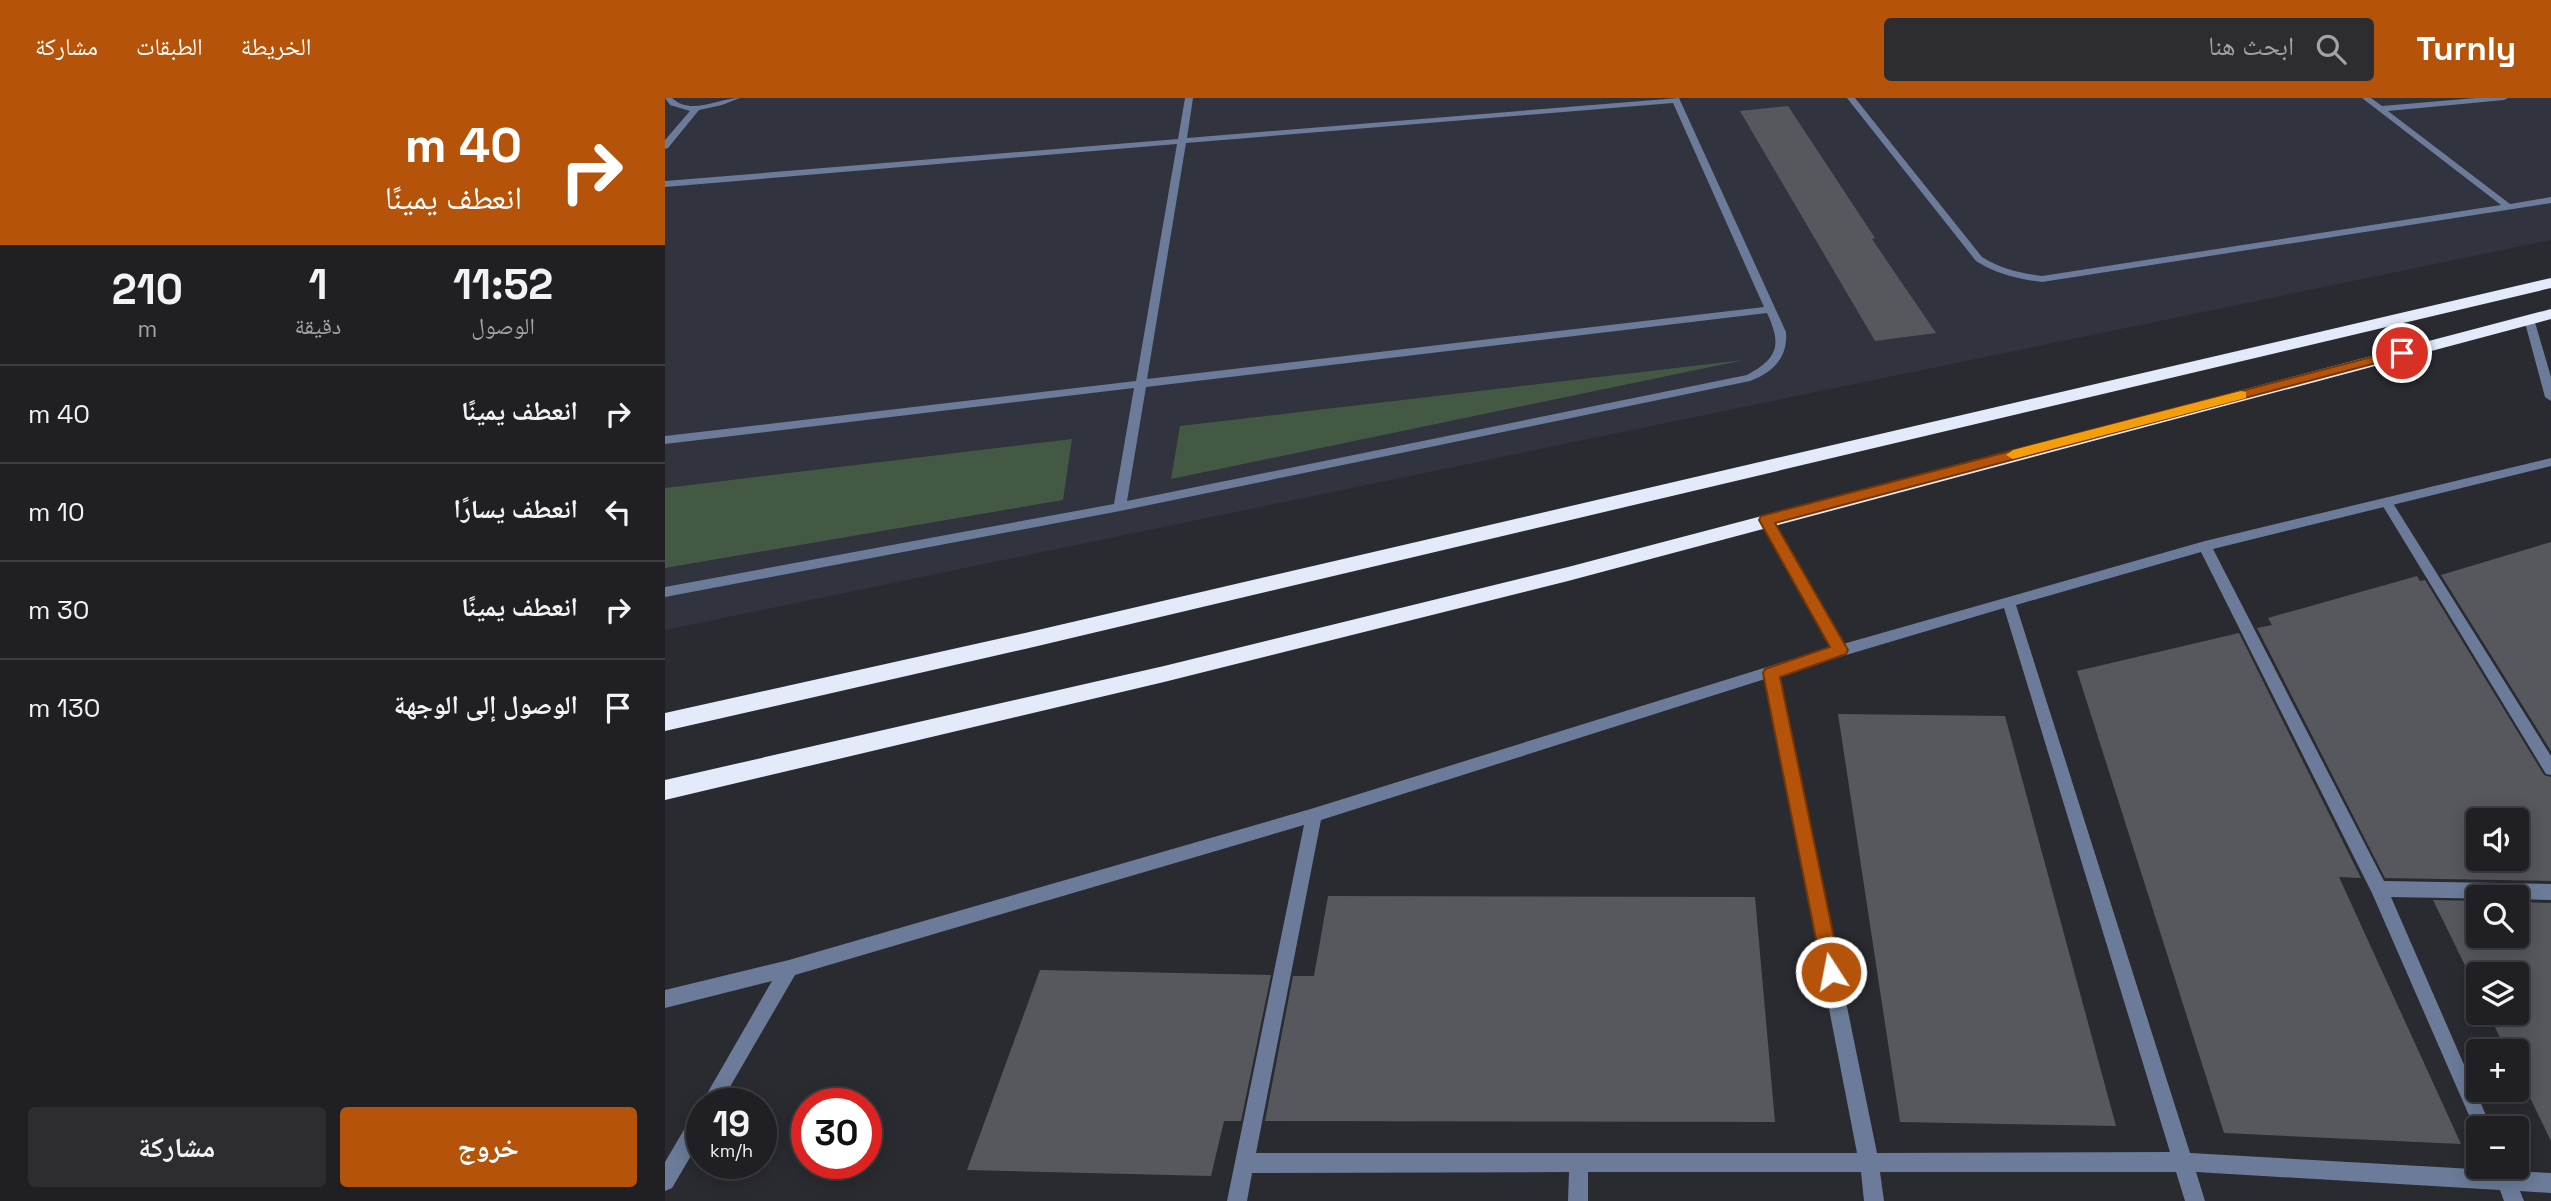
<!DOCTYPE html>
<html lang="ar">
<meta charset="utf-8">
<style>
body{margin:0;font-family:"Space Grotesk","Noto Naskh Arabic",sans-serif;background:#2d2d31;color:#f1f3f6;direction:rtl;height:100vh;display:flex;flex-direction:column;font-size:26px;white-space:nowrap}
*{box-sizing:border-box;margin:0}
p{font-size:23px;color:#a2a3a6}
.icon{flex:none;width:38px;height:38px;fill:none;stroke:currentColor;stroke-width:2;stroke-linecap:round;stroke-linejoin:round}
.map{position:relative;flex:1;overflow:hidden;direction:ltr}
.details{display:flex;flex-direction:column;background:#202024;width:665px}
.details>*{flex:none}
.guide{background:#b45309;color:#fff;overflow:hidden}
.fabs{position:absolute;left:1801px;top:710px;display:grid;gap:14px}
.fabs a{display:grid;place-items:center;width:63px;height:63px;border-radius:7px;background:#202024;box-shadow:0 4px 18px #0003,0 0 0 2px #3d3e41;font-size:35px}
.speed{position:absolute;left:21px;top:990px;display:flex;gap:14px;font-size:35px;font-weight:700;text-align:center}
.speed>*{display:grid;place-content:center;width:91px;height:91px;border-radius:50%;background:#202024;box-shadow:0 4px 18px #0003,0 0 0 2px #3d3e41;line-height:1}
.speed small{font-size:18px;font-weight:400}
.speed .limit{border:10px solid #d22;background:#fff;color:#111}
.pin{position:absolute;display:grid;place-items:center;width:60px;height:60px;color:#fff;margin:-30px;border:4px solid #fff;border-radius:50%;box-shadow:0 2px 7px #0007}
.me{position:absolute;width:77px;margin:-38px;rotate:349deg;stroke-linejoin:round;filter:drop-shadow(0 0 5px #0008)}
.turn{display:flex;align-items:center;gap:24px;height:147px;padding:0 28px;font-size:32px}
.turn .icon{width:91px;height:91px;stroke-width:2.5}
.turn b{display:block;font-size:49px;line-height:60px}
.eta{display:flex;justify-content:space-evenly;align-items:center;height:119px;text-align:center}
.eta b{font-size:42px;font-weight:700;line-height:49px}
.primary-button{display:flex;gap:14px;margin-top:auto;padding:14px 28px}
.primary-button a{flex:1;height:80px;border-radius:7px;background:#b45309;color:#fff;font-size:28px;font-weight:700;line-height:80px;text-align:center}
.primary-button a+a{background:#2d2d31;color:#f1f3f6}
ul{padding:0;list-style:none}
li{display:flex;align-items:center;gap:21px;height:98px;padding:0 28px;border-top:2px solid #3d3e41}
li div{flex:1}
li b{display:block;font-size:26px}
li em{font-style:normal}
header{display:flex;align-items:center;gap:42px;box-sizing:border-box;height:98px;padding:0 35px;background:#b45309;color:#fff}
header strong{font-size:33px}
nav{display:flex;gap:38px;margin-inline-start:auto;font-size:24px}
.search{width:490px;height:63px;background:#2d2d31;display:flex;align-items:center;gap:18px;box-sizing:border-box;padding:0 24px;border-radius:7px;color:#a2a3a6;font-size:26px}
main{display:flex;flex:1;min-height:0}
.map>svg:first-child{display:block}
.built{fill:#31333e}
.green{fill:#435944}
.building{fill:#56585e;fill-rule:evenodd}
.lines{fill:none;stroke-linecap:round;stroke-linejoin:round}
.lane{fill:#6b7b99;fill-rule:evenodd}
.street{fill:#6b7b99;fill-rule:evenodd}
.highway{fill:#e3ebfa;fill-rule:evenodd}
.route{fill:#b45309;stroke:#753606;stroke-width:2}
.slow{fill:#f59e0b}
</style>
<header>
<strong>Turnly</strong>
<div class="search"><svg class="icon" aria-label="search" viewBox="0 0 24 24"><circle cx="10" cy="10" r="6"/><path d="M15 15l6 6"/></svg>ابحث هنا</div>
<nav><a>الخريطة</a><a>الطبقات</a><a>مشاركة</a></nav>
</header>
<main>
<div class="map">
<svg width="1886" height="1103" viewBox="0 0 1886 1103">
<rect width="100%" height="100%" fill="#2a2b30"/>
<polygon class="built" points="0,0 1886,0 1886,142 0,532"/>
<g class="green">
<polygon points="1079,262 506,381 515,328"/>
<polygon points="407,341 398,402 0,470 0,390"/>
</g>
<g class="building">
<polygon points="1123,8 1210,140 1207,141 1271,235 1210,243 1075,13"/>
<polygon points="1886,444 1886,653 1776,477"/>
<path d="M1752,478L1755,483L1760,482L1879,677L1886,679V783L1720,780L1592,530L1607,527L1603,520ZM1813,723H1852V761H1813Z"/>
<polygon points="1574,535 1696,780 1674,779 1796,1046 1559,1035 1412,573"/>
<polygon points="1173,616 1340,618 1451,1028 1235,1024"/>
<polygon points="663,798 1090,799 1110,1024 600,1023 628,878 649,878"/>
<polygon points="1768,802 1813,803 1813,838 1852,838 1852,804 1886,805 1886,1043 1852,973 1852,954 1842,954 1823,915 1852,915 1852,877 1813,877 1813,894"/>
<polygon points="375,872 606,877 576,1023 559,1023 546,1078 302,1072"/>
</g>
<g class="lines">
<g class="lane">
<path d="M0,0H7C26,18 53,0 75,0L57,7L34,12L3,50L0,51V42L25,13L5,7Z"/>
<path d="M520,0H528L522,40L1014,0L1121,234C1123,259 1108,275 1085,283L455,413L0,499V489L449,406L469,290L0,346V338L471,283L512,46L0,89V83L513,41ZM1008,5L1099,209L482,281L521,45ZM1102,215C1117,247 1113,260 1082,277L462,403L481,289Z"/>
<path d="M1182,0H1190L1317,159C1336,171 1355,175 1377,178L1836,107L1697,0H1706L1717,8L1811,0H1843L1839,2L1723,13L1845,106L1886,99V105L1377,184C1353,181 1331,176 1311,163Z"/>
<polygon points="1722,401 1726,402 1886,658 1886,677 1881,676 1716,405"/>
</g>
<g class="street">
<polygon points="1864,218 1869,221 1886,279 1886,303 1880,299 1859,221"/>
<path d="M1886,360V368L1548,451L1719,783L1886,786V802L1726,799L1827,1031H1813V1038L1707,795L1536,454L1351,507L1525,1055L1826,1072L1825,1069H1845L1846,1073L1886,1075V1095L1855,1093L1859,1103H1839L1835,1092L1531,1074L1540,1103H1520L1511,1074H1215L1219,1103H1199L1196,1074H923V1103H903L904,1074L587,1075L582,1103H562L639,727L130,877L55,1006H37V1009L36,1006L107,883L0,910V892L124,862L649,710L1166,549L1095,422L1097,419H1105L1178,546L1540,443ZM1339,510L1505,1054L1212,1055L1114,577ZM1100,581L1192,1055H591L656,722Z"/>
<polygon points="37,1011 37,1039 7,1090 0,1093 0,1064 30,1013"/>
</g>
<g class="highway">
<polygon points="1886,180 1886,190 360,551 0,633 0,615 360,535"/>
<polygon points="1886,211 1886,221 903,483 499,584 0,702 0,682 499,568 903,469"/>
</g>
</g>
<polygon class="route" points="1737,251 1743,255 1741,257 1110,425 1183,552 1181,556 1115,579 1176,874 1173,881 1166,884 1159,881 1098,575 1100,571 1165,549 1094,422 1096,418"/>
<polygon class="slow" points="1576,293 1581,294 1581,300 1348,361 1341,357 1348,352"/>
</svg>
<div class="fabs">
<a><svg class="icon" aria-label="sound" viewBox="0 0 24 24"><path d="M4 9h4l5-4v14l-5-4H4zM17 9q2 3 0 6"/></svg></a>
<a><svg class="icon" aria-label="search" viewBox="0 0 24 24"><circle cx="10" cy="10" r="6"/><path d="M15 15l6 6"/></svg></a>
<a><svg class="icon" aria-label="layers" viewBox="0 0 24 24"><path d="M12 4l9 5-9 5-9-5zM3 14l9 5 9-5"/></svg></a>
<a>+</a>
<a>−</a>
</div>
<div class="speed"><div>19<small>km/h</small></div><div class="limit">30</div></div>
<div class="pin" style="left:1737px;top:255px;background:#d93025"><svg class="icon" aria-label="arrive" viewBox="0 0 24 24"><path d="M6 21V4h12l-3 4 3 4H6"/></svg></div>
<svg class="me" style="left:1166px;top:874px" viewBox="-20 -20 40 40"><circle r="17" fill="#b45309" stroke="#fff" stroke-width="3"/><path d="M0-11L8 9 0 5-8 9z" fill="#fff"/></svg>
</div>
<section class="details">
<div class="guide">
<div class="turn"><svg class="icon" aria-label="right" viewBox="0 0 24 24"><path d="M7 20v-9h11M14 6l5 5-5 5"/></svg><div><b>40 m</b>انعطف يمينًا</div></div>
</div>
<div class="eta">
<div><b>11:52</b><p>الوصول</p></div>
<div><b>1</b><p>دقيقة</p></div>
<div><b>210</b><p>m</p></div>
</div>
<ul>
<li><svg class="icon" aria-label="right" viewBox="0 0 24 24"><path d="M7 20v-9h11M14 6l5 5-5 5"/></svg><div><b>انعطف يمينًا</b></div><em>40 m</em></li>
<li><svg class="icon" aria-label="left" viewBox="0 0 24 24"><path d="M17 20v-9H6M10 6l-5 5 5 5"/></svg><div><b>انعطف يسارًا</b></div><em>10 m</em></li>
<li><svg class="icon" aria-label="right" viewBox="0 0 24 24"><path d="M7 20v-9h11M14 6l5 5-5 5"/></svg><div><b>انعطف يمينًا</b></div><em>30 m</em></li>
<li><svg class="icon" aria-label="arrive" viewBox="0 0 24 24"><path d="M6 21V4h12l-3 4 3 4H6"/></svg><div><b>الوصول إلى الوجهة</b></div><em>130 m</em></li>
</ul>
<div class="primary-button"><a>خروج</a><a>مشاركة</a></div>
</section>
</main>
